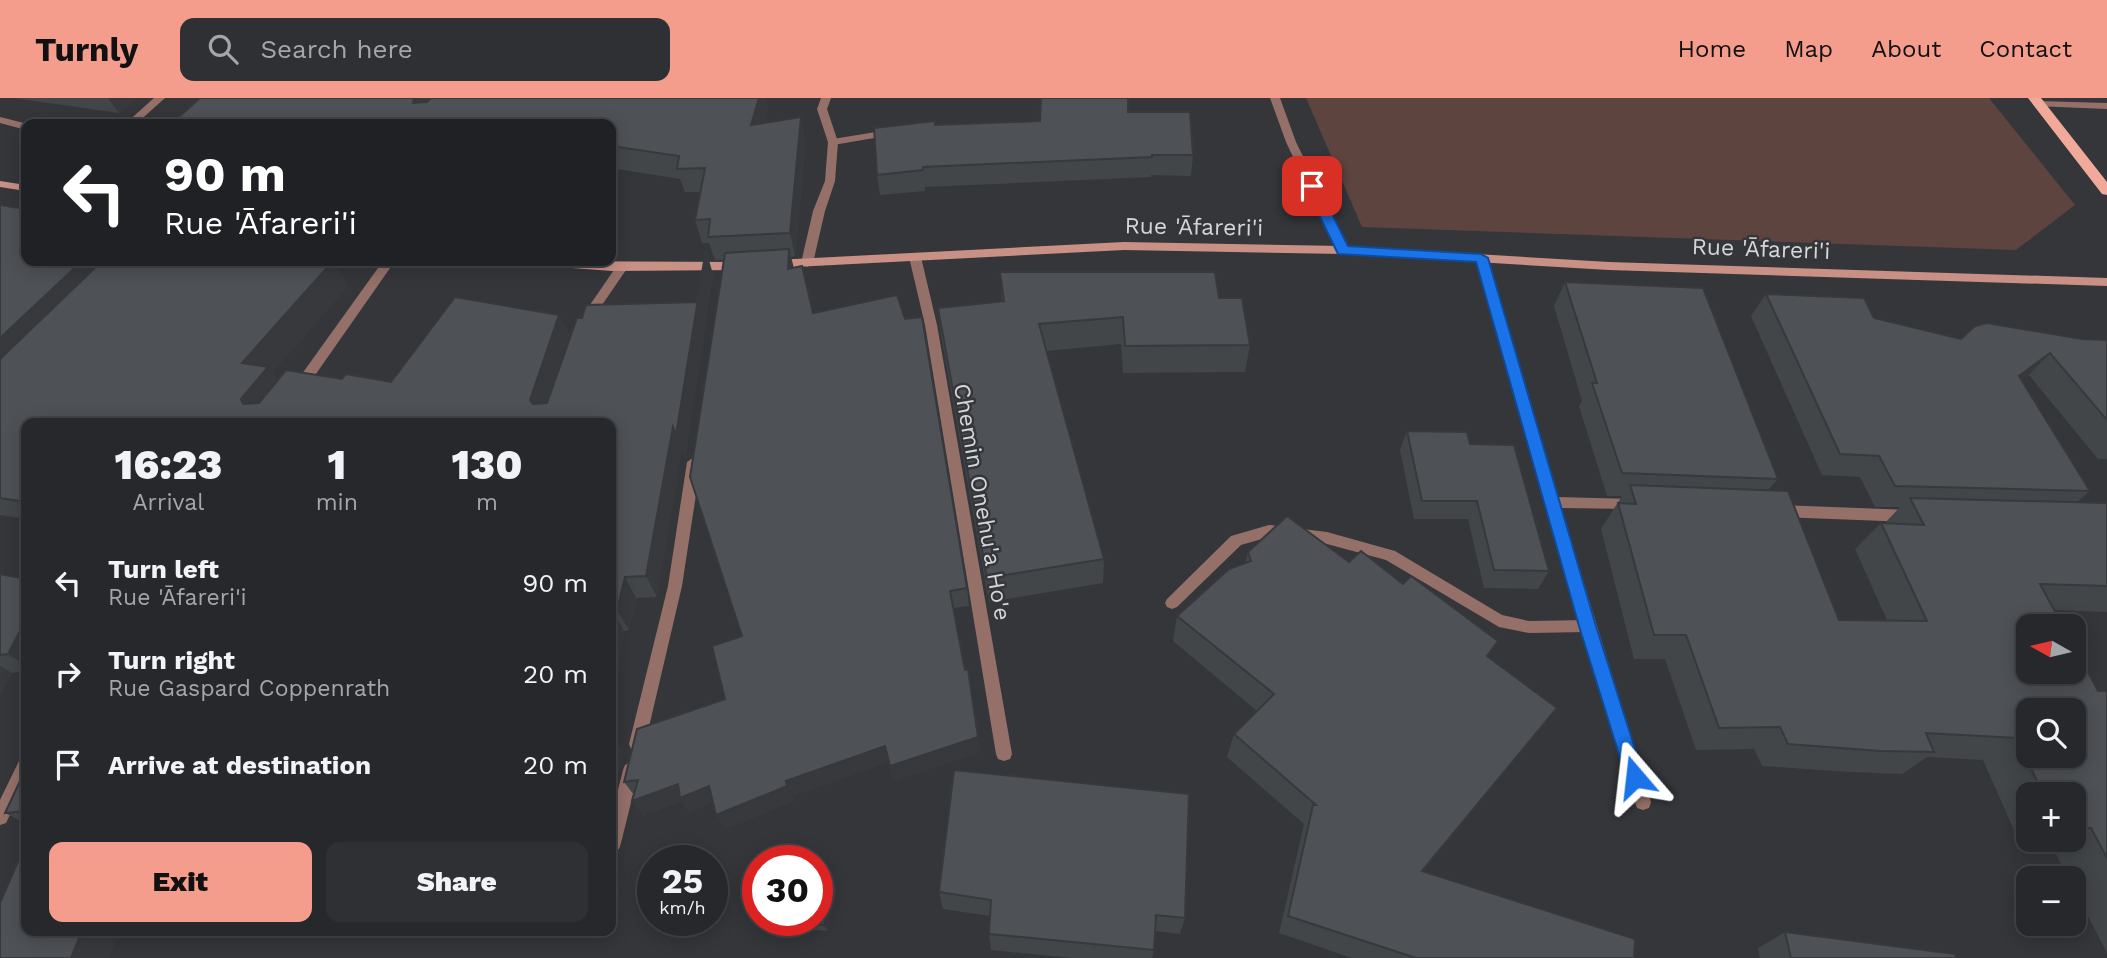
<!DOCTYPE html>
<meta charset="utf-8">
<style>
body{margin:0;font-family:"Work Sans",sans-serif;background:#2f3034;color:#f1f3f6;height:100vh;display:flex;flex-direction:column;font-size:26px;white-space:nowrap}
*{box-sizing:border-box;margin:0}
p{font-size:23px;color:#a4a6a9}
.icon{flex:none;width:38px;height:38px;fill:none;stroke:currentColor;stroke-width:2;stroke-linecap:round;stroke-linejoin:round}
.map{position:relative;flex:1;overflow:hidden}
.panel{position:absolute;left:21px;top:320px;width:595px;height:518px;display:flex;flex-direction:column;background:#27282c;border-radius:14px;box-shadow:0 4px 18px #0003,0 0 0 2px #434448}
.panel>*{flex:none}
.guide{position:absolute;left:21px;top:21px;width:595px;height:147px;border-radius:14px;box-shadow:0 4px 18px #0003,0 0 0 2px #434448;background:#202124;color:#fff;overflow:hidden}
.needle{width:46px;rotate:278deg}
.fabs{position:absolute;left:2016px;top:516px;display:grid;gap:14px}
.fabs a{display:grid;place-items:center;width:70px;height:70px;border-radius:14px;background:#27282c;box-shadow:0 4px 18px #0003,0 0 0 2px #434448;font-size:35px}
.speed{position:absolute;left:637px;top:747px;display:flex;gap:14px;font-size:35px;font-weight:700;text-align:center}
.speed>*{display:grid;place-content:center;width:91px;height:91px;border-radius:50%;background:#27282c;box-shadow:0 4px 18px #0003,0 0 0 2px #434448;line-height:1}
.speed small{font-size:18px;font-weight:400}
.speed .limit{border:10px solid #d22;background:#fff;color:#111}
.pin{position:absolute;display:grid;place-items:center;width:60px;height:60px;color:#fff;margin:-30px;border-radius:14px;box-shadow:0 4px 10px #0006}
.me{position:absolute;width:77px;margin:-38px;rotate:343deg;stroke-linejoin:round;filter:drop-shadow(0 0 5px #0008)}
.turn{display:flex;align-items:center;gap:24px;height:147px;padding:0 28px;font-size:32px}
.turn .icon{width:91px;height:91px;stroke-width:2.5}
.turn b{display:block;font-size:49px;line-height:60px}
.eta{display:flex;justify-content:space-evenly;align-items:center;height:119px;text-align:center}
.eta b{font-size:42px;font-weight:800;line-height:49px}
.action{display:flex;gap:14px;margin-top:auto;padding:14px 28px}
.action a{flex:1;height:80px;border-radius:14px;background:#f49d8c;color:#111;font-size:28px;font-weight:800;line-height:80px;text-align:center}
.action a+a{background:#2f3034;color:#f1f3f6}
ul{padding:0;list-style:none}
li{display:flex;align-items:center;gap:21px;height:91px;padding:0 28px}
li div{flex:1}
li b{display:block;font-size:26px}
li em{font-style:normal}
header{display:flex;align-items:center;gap:42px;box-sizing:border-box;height:98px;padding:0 35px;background:#f49d8c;color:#111}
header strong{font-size:33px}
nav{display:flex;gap:38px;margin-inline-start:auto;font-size:24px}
.search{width:490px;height:63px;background:#2f3034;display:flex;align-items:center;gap:18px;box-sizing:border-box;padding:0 24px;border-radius:14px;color:#a4a6a9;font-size:26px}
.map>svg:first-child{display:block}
.green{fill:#5d443f}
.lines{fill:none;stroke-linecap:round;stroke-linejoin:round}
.lane{fill:#947069;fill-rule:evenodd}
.street{fill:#947069;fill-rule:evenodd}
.secondary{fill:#c99085;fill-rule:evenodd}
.primary{fill:#f1a99a;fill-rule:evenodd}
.wall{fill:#434649;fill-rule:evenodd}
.shaded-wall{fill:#37393c}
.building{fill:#4e5155;stroke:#37393c;stroke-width:2;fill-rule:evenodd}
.route{fill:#1a73e8;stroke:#114b97;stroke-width:2}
.labels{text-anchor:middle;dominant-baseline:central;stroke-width:5;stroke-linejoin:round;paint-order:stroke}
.street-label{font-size:23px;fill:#d5d6d9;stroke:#34363a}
</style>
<header>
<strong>Turnly</strong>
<div class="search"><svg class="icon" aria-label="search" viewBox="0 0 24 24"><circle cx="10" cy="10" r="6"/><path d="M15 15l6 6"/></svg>Search here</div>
<nav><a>Home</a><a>Map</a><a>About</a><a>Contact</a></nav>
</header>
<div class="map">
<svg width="2107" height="860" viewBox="0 0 2107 860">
<rect width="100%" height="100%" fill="#34363a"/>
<polygon class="green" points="1306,0 1989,0 2075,107 2016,152 1362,129"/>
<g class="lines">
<g class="lane">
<polygon points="154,0 165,0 136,26 125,26"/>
<polygon points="0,19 28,26 26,32 0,25"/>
<polygon points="894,31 898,32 898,36 833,47 828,44 833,41"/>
<polygon points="1269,427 1327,434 1395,453 1502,517 1529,523 1588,522 1593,523 1595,528 1593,533 1588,534 1529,535 1499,529 1386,462 1327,446 1269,439 1241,447 1177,509 1172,511 1167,509 1165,505 1167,501 1231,438"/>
</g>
<g class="street">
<polygon points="821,0 831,0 827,11 838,44 835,83 825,113 813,165 807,169 801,165 813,113 825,83 828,44 817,11"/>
<polygon points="1270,0 1280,0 1296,44 1349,152 1347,155 1339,155 1337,152 1286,44"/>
<polygon points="2038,3 2107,5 2107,11 2034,8 2033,6"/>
<polygon points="915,155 921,159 937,227 1012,656 1010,661 1004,663 998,661 996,656 925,227 909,159"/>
<polygon points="1481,156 1487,160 1557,399 1634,401 1639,402 1641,406 1639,410 1634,411 1561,410 1651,704 1649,710 1643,712 1637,710 1635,704 1581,528 1475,160"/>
<polygon points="383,163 395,163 304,293 294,293 293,290 294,287"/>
<polygon points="622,165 628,169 626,172 589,226 581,226 579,223 581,220 618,166"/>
<polygon points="694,359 701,364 682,488 645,646 643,651 637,653 631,651 629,646 668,488 687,364"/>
<polygon points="1780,407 1910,412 1915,414 1917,418 1915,422 1910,424 1780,419 1775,417 1773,413 1775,409"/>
<polygon points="26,659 26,683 6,725 0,727 0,702 20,661"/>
<polygon points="631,664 637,667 639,672 621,745 619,751 613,753 611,752 611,720 623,672 625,667"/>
</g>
<g class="secondary">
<polygon points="0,83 26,87 26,93 0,89"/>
<polygon points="1124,144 1343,148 1609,164 2107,180 2107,188 1609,172 1343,156 1124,152 775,170 769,166 775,162"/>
<polygon points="526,163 741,164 747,168 741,172 612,173 532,167"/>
</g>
<polygon class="primary" points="2028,0 2041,0 2107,84 2107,97 2102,96"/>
</g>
<g class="wall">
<polygon points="13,0 138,0 119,15"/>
<polygon points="768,12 764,25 806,42 795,158 791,159 794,170 813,215 967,490 969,508 953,510 980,654 894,683 889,664 793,698 794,703 725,731 713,704 689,714 682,703 643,718 634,697 624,684 725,601 742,538 724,162 715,162 709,145 702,145 695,122 700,94 685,94 680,81 611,70 611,26"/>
<polygon points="1128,14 1193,57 1191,78 1151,77 1151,79 925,89 925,93 880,97 877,77 935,27 1040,23"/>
<polygon points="0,107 26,163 332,164 348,188 272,275 278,282 342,281 391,284 559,217 570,239 582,220 697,204 713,176 685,360 682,352 657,499 636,500 629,532 624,533 611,618 611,326 26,326 26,421 0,417"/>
<polygon points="1000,174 1219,200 1250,247 1245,274 1123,275 1121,246 1046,253 1104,461 1103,485 989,504 941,237 938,210 1002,203"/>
<path d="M1565,184L1778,381L1768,392L1839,522H1887L1855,451L1881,425H1885L1900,409H1875L1860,379L1822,377L1751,218L1766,196L1874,220L1961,241L2107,242V361H2098L2029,277L2021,282L2090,393L2077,404L2107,405V514L2054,512L2098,593H2107V855L2074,791V780H2068L2053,750L2021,748L1983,662L1927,659L1902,676L1850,674L1762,668L1754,651L1696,652L1665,561H1634L1601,431L1622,398H1607L1579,308L1582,303L1554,208ZM2028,696H2074V742H2028Z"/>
<polygon points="1407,333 1470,346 1549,473 1538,491 1484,490 1468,421 1414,421 1400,352"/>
<polygon points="1248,454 1349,464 1488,559 1557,610 1423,774 1634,860 1352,860 1279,835 1304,726 1227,659 1234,636 1257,613 1173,543 1177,518 1245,465"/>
<polygon points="0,476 26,481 26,573 12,575 0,597"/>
<polygon points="26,670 26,726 5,715"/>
<polygon points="837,792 827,833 785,829 781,822"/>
<polygon points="939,794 1185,820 1180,836 1155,833 1154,852 1152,860 1073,860 991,852 989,836 990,818 943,811"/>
<polygon points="26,833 153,833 152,835 117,838 108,860"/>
<polygon points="1785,834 1956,860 1760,860 1758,850"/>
</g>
<g class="shaded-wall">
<polygon points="108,0 138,0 119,15"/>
<polygon points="414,0 446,0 425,24 413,5"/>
<polygon points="759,0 766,0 768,12 756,50 751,27"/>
<polygon points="801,19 806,42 795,158 790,135"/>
<polygon points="789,151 794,172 788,171"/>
<polygon points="706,152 713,176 685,360 682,352 657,499 646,478 673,329 676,336"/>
<polygon points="82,163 127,163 0,272 0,240"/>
<polygon points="332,164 348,188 272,275 286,293 260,324 243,306 241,301 242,265"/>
<polygon points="559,217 570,240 542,325 530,302"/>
<polygon points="2050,255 2029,277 1998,299 2019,278"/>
<polygon points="625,479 636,500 629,532 617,512"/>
<polygon points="612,512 624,533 611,618 611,521"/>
<polygon points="26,521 26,568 8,556"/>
<polygon points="0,568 12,575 0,597"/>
<polygon points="1557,610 1539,634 1408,792 1422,773"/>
<polygon points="611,636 624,654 613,700 611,697"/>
<polygon points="978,639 980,654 894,683 890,668"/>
<polygon points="885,648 890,664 793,698 794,703 725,731 716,717 786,683"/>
<polygon points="678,686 709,688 718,702 689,714 682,703 643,718 632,703"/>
<polygon points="834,785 837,792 827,833 824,827"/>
<polygon points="82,833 105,833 117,838 108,860 71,860"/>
</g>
<g class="building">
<polygon points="200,0 414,0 413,5 427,4 431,0 759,0 751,27 801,19 790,135 708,139 710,121 695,122 705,70 677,71 679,58 611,48 611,26 171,26"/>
<polygon points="1041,0 1128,0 1128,14 1190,14 1193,57 1152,57 1152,59 923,69 923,72 877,77 874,30 935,23 935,27 1040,23"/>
<polygon points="0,107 26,111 26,163 82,163 0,240"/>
<polygon points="789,151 788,171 802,168 813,215 897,197 905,221 922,219 967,490 950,493 965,572 968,571 978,639 890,668 885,648 786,683 787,688 716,717 709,688 680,700 678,686 632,703 638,682 624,684 637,631 725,601 712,548 742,538 690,379 725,155"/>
<polygon points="706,152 676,337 673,329 646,478 625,479 617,512 612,512 611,521 611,326 26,326 26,404 0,400 0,261 102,163 326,163 332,164 242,265 268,269 241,301 243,306 259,305 286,272 342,281 346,276 391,284 455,199 559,217 530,302 533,306 547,305 577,220 582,220 586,207 697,204"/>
<polygon points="1000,174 1215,174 1219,200 1242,200 1250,247 1125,248 1123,219 1039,226 1104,461 987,480 938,210 1004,203"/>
<polygon points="1565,184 1703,190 1778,381 1622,375 1592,285 1597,285"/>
<polygon points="1766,196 1864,200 1874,220 1961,241 1975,228 1987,225 2082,241 2107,242 2107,322 2050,255 2019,278 2090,393 1895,388 1879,358 1840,356"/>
<polygon points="1407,333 1467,334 1470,346 1514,347 1549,473 1494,472 1477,403 1422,403"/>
<path d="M1630,387L1788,393L1839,522L1927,523L1881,425L1924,427L1910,400L2107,405V488L2040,486L2063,528H2028V574H2074V548L2098,593H2107V760L2091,730H2074V696H2043L2017,640L1926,635L1934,654L1880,653L1788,646L1780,629L1719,630L1686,537H1654L1618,405L1636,406ZM2028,612H2074V658H2028Z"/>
<polygon points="1287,418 1349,464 1361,453 1403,486 1411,478 1498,543 1487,558 1557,610 1422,773 1635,841 1634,860 1416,860 1288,818 1313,707 1316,707 1234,636 1274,596 1177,518 1229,471 1251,463 1248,454"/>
<polygon points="0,476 26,481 26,521 8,556 0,557"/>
<polygon points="26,670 26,713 5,715"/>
<polygon points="954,672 1189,696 1185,820 1156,817 1154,852 989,836 991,802 939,794"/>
<polygon points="26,745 26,833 82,833 71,860 0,860 0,805"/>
<polygon points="817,784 834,785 824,827 781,823 817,822"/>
<polygon points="1785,834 1955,856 1956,860 1791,860"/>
</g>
<polygon class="route" points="1312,84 1318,88 1348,148 1481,156 1488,160 1596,528 1644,679 1642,685 1635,688 1629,685 1626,679 1579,528 1476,164 1338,156 1305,88"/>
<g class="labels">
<g class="street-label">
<text transform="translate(1194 129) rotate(1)">Rue 'Āfareri'i</text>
<text transform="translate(1761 151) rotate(2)">Rue 'Āfareri'i</text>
<text transform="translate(982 404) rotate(80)">Chemin Onehu'a Ho'e</text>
</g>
</g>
</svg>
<div class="fabs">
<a><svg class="needle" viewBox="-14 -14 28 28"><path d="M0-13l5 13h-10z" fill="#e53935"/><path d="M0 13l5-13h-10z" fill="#a4a6a9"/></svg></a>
<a><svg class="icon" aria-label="search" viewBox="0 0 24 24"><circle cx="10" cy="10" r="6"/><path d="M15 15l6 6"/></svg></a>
<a>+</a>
<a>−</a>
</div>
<div class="speed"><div>25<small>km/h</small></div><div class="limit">30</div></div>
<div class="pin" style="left:1312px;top:88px;background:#d93025"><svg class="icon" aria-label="arrive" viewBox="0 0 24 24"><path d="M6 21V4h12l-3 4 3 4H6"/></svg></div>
<svg class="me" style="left:1635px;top:679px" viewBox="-20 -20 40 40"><path d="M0-17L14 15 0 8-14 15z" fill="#1a73e8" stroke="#fff" stroke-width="4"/></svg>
<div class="guide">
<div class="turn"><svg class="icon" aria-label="left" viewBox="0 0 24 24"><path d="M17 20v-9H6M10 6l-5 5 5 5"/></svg><div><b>90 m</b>Rue 'Āfareri'i</div></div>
</div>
<section class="panel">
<div class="eta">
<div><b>16:23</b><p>Arrival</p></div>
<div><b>1</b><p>min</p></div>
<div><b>130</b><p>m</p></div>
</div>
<ul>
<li><svg class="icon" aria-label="left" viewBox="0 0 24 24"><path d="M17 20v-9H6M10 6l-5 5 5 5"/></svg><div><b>Turn left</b><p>Rue 'Āfareri'i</p></div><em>90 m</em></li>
<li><svg class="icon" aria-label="right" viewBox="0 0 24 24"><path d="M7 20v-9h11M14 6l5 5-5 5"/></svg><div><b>Turn right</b><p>Rue Gaspard Coppenrath</p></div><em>20 m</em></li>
<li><svg class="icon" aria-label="arrive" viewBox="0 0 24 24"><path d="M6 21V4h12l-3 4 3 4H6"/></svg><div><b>Arrive at destination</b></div><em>20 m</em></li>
</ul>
<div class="action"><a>Exit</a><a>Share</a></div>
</section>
</div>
